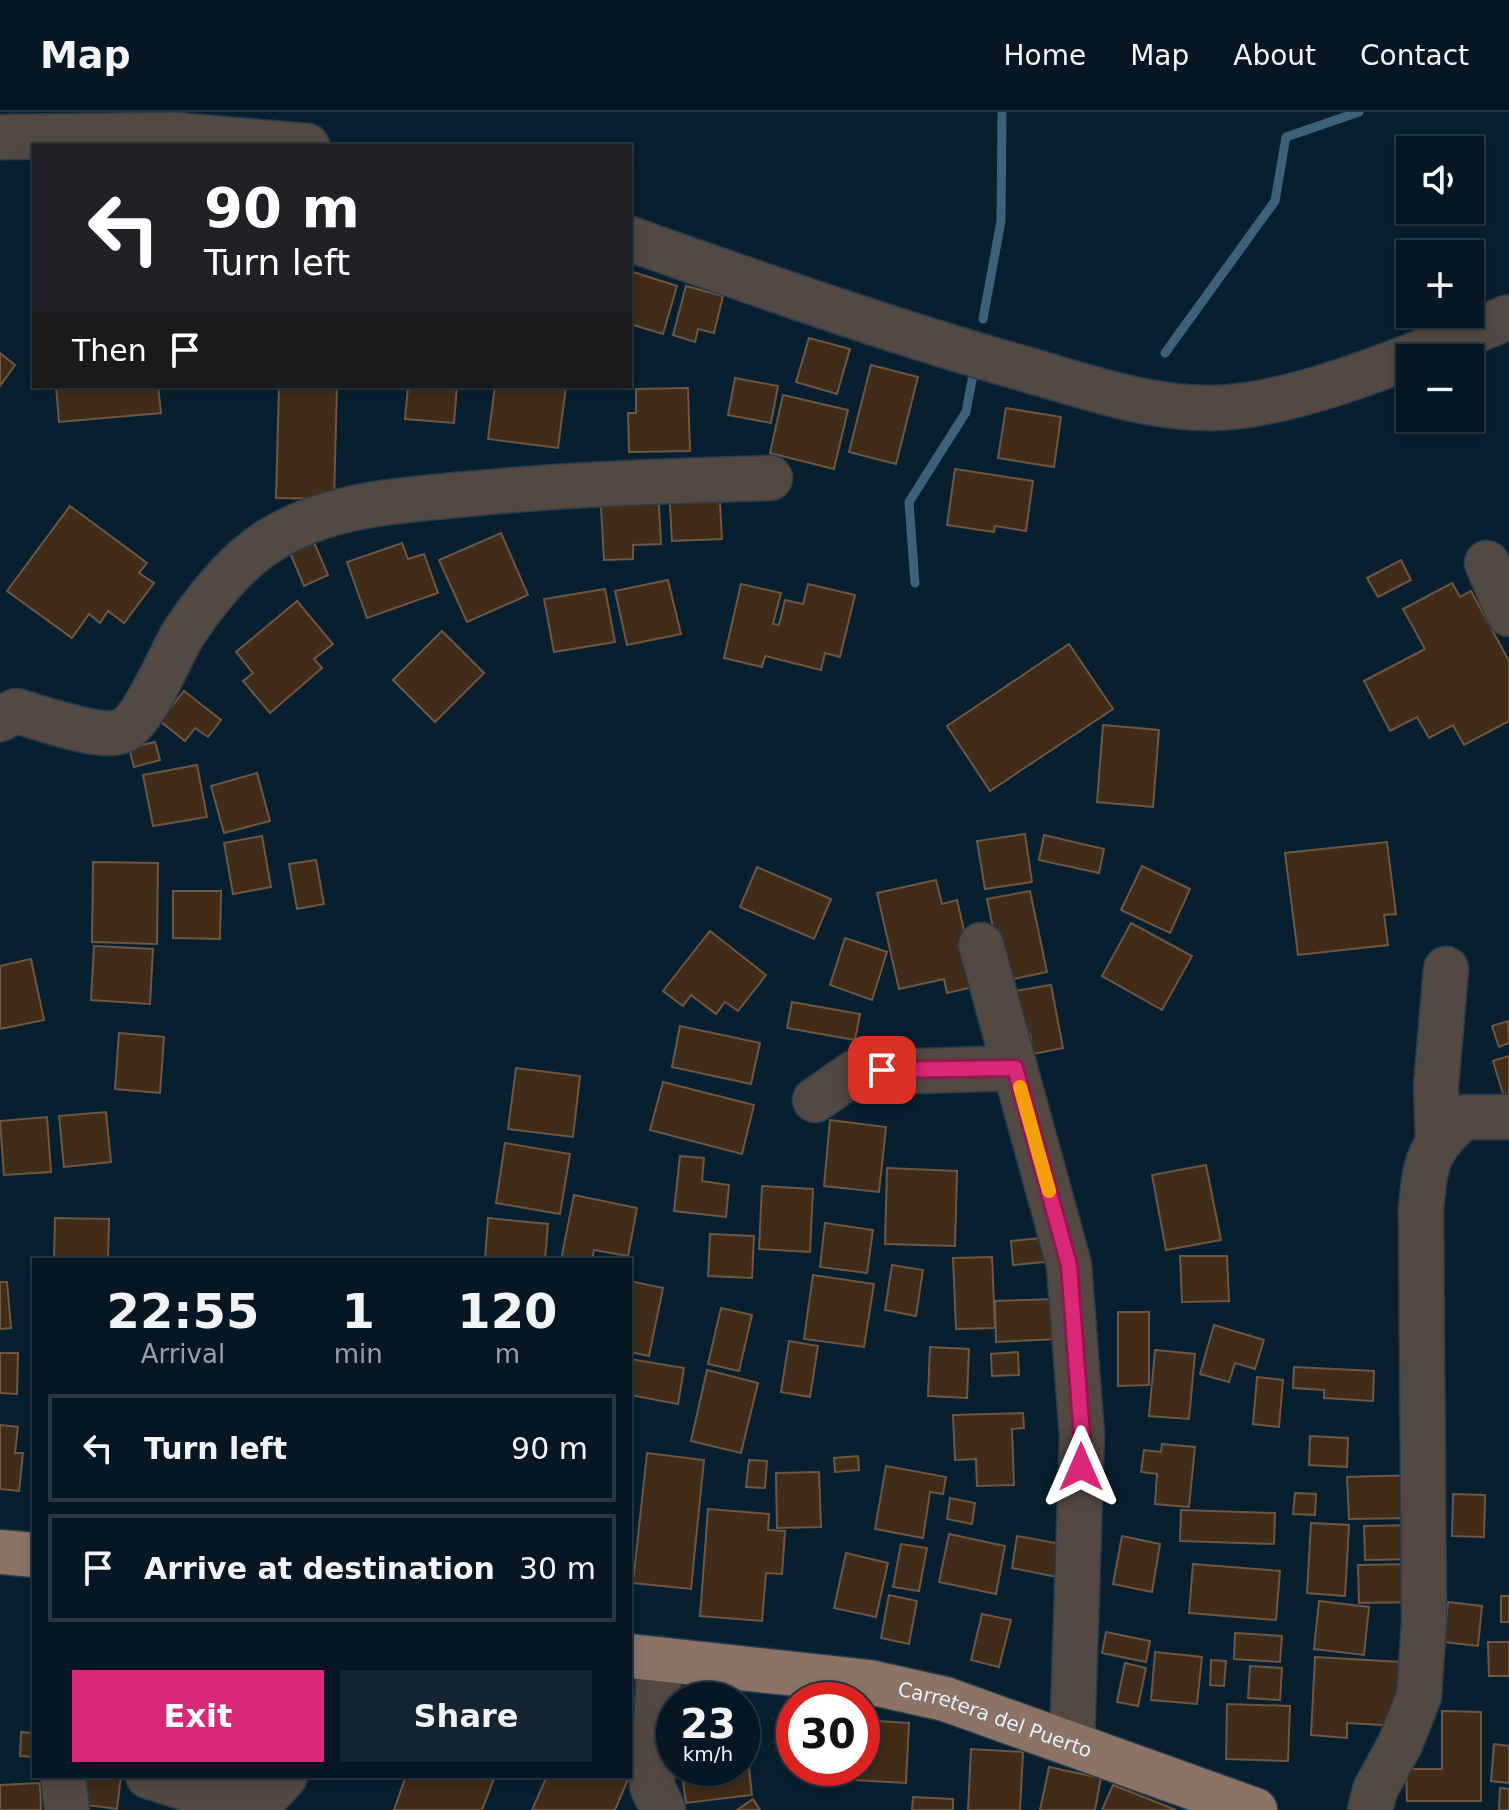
<!DOCTYPE html>
<meta charset="utf-8">
<style>
body{margin:0;font-family:"DejaVu Sans",sans-serif;background:#142430;color:#f1f3f6;height:100vh;display:flex;flex-direction:column;font-size:30px;white-space:nowrap}
*{box-sizing:border-box;margin:0}
p{font-size:26px;color:#989fa6}
.icon{flex:none;width:44px;height:44px;fill:none;stroke:currentColor;stroke-width:2;stroke-linecap:round;stroke-linejoin:round}
.map{position:relative;flex:1;overflow:hidden}
.details{position:absolute;left:32px;top:1146px;width:600px;height:520px;display:flex;flex-direction:column;background:#061723;border-radius:0px;box-shadow:0 4px 12px #0003,0 0 0 2px #273641}
.details>*{flex:none}
.hud{position:absolute;left:32px;top:32px;width:600px;height:244px;border-radius:0px;box-shadow:0 4px 12px #0003,0 0 0 2px #273641;background:#202124;color:#fff;overflow:hidden}
.controls{position:absolute;left:1396px;top:24px;display:grid;gap:16px}
.controls a{display:grid;place-items:center;width:88px;height:88px;border-radius:0px;background:#061723;box-shadow:0 4px 12px #0003,0 0 0 2px #273641;font-size:40px}
.speed{position:absolute;left:656px;top:1570px;display:flex;gap:16px;font-size:40px;font-weight:700;text-align:center}
.speed>*{display:grid;place-content:center;width:104px;height:104px;border-radius:50%;background:#061723;box-shadow:0 4px 12px #0003,0 0 0 2px #273641;line-height:1}
.speed small{font-size:20px;font-weight:400}
.speed .limit{border:12px solid #d22;background:#fff;color:#111}
.pin{position:absolute;display:grid;place-items:center;width:68px;height:68px;color:#fff;margin:-34px;border-radius:16px;box-shadow:0 4px 12px #0006}
.me{position:absolute;width:88px;margin:-44px;rotate:0deg;stroke-linejoin:round;filter:drop-shadow(0 0 6px #0008)}
.turn{display:flex;align-items:center;gap:28px;height:168px;padding:0 40px;font-size:36px}
.turn .icon{width:104px;height:104px;stroke-width:2.5}
.turn b{display:block;font-size:56px;line-height:68px}
.then{display:flex;align-items:center;height:76px;padding:0 40px;background:#0003;gap:16px;font-size:30px}
.eta{display:flex;justify-content:space-evenly;align-items:center;height:136px;text-align:center}
.eta b{font-size:48px;font-weight:800;line-height:56px}
.action{display:flex;gap:16px;margin-top:auto;padding:16px 40px}
.action a{flex:1;height:92px;border-radius:0px;background:#db2777;color:#fff;font-size:32px;font-weight:800;line-height:92px;text-align:center}
.action a+a{background:#142430;color:#f1f3f6}
ul{padding:0;list-style:none}
li{display:flex;align-items:center;gap:24px;height:108px;margin:0 16px 12px;padding:0 24px;border:4px solid #273641;border-radius:0px}
li div{flex:1}
li b{display:block;font-size:30px}
li em{font-style:normal}
header{display:flex;align-items:center;gap:48px;box-sizing:border-box;height:112px;padding:0 40px;background:#061723;border-bottom:2px solid #273641}
header strong{font-size:38px}
nav{display:flex;gap:44px;margin-inline-start:auto;font-size:28px}
.map>svg:first-child{display:block}
.lines{fill:none;stroke-linecap:round;stroke-linejoin:round}
.stream{stroke:#3c617b;stroke-width:9}
.building{fill:#402c19;stroke:#6d5743;stroke-width:2}
.minor-casing{stroke:#273c4c;stroke-width:47}
.major-casing{stroke:#273c4c;stroke-width:47}
.minor{stroke:#544842;stroke-width:44}
.major{stroke:#8b7366;stroke-width:44}
.route-casing{stroke:#8e194d;stroke-width:20}
.route{stroke:#db2777;stroke-width:14}
.slow{stroke:#f59e0b;stroke-width:14}
.labels{text-anchor:middle;dominant-baseline:central;stroke-width:8;stroke-linejoin:round;paint-order:stroke}
.street-label{font-size:20px;fill:#e3f1fc;stroke:#02080f}
</style>
<header>
<strong>Map</strong>
<nav><a>Home</a><a>Map</a><a>About</a><a>Contact</a></nav>
</header>
<div class="map">
<svg width="1509" height="1698" viewBox="0 0 1509 1698">
<rect width="100%" height="100%" fill="#081f2f"/>
<g class="lines">
<g class="stream">
<polyline points="983,207 1001,109 1002,0"/>
<polyline points="1165,241 1275,89 1286,25 1359,0"/>
<polyline points="915,471 909,390 966,300 973,263"/>
</g>
</g>
<g class="building">
<polygon points="630,159 677,174 663,222 630,212"/>
<polygon points="686,174 723,184 714,221 698,217 695,230 673,223"/>
<polygon points="809,226 850,237 837,282 796,270"/>
<polygon points="0,241 15,253 0,274"/>
<polygon points="871,253 918,265 896,352 849,340"/>
<polygon points="735,266 778,274 771,311 728,303"/>
<polygon points="56,274 158,274 161,301 59,310"/>
<polygon points="279,274 337,274 334,387 276,386"/>
<polygon points="408,274 457,274 454,311 405,307"/>
<polygon points="495,274 566,274 558,336 488,327"/>
<polygon points="688,276 690,339 629,340 628,301 636,301 636,277"/>
<polygon points="783,283 848,298 834,357 770,341"/>
<polygon points="1006,296 1061,305 1054,355 998,346"/>
<polygon points="955,357 1033,369 1026,419 995,414 994,420 947,413"/>
<polygon points="719,373 722,427 672,429 669,375"/>
<polygon points="658,376 661,432 633,433 633,447 604,448 600,378"/>
<polygon points="70,394 147,451 139,461 154,471 124,511 108,499 100,511 89,502 72,526 7,479"/>
<polygon points="307,414 328,463 304,474 283,424"/>
<polygon points="501,421 528,483 467,510 439,448"/>
<polygon points="402,431 408,447 424,442 438,481 367,506 347,450"/>
<polygon points="1401,448 1411,468 1378,485 1367,466"/>
<polygon points="668,468 681,522 627,533 615,479"/>
<polygon points="1452,471 1460,485 1471,479 1509,549 1509,609 1464,633 1453,613 1429,626 1417,605 1390,619 1364,569 1425,537 1403,497"/>
<polygon points="741,472 781,481 773,512 779,513 785,488 803,492 808,472 855,483 840,545 825,541 821,558 765,544 762,555 724,546"/>
<polygon points="605,477 615,530 554,540 544,487"/>
<polygon points="297,489 333,532 314,547 322,556 270,601 243,569 253,561 236,540"/>
<polygon points="442,519 484,561 435,610 393,568"/>
<polygon points="1069,532 1113,597 990,679 947,614"/>
<polygon points="184,579 221,608 208,625 195,616 185,629 160,609"/>
<polygon points="1103,613 1159,618 1153,695 1097,690"/>
<polygon points="155,630 160,648 134,655 129,636"/>
<polygon points="197,653 207,705 153,714 143,663"/>
<polygon points="257,661 270,709 224,721 211,674"/>
<polygon points="1025,722 1032,770 985,777 977,729"/>
<polygon points="1044,723 1104,737 1099,761 1039,748"/>
<polygon points="262,724 271,775 233,782 224,731"/>
<polygon points="1387,730 1396,802 1384,803 1388,833 1298,843 1285,741"/>
<polygon points="316,748 324,792 297,797 289,752"/>
<polygon points="93,750 158,751 157,832 92,830"/>
<polygon points="1142,754 1190,777 1170,821 1121,798"/>
<polygon points="757,755 831,787 814,827 740,795"/>
<polygon points="936,768 942,792 957,788 977,874 947,881 944,867 899,877 877,781"/>
<polygon points="173,779 221,779 220,827 173,826"/>
<polygon points="1030,779 1047,860 1004,869 987,787"/>
<polygon points="1131,811 1192,844 1162,898 1102,864"/>
<polygon points="710,819 766,863 738,899 725,890 716,902 691,883 683,894 663,879"/>
<polygon points="845,826 887,840 872,888 830,873"/>
<polygon points="94,834 153,837 150,892 91,888"/>
<polygon points="31,847 44,908 0,917 0,854"/>
<polygon points="1051,873 1063,936 1033,942 1030,922 1011,925 1003,881"/>
<polygon points="792,890 860,902 855,928 787,916"/>
<polygon points="1508,909 1509,931 1499,935 1492,914"/>
<polygon points="680,914 760,931 751,972 672,955"/>
<polygon points="119,921 164,925 160,981 115,977"/>
<polygon points="1509,944 1509,983 1504,985 1493,949"/>
<polygon points="516,956 580,964 573,1025 508,1017"/>
<polygon points="663,970 754,993 742,1042 650,1018"/>
<polygon points="106,1000 111,1050 64,1055 59,1004"/>
<polygon points="47,1005 51,1060 4,1063 0,1009"/>
<polygon points="830,1008 886,1015 879,1080 824,1074"/>
<polygon points="505,1031 570,1042 560,1102 496,1091"/>
<polygon points="680,1044 704,1046 702,1069 729,1073 726,1105 674,1099"/>
<polygon points="1206,1053 1221,1128 1166,1138 1152,1063"/>
<polygon points="887,1056 957,1059 955,1134 885,1132"/>
<polygon points="762,1074 813,1077 810,1140 759,1137"/>
<polygon points="574,1083 637,1096 628,1144 594,1138 592,1148 561,1148"/>
<polygon points="55,1106 109,1107 108,1148 54,1148"/>
<polygon points="488,1106 548,1112 545,1148 485,1148"/>
<polygon points="825,1111 873,1118 867,1161 820,1155"/>
<polygon points="710,1122 754,1124 752,1166 708,1164"/>
<polygon points="1051,1125 1053,1149 1013,1153 1011,1129"/>
<polygon points="1180,1144 1227,1144 1229,1189 1182,1190"/>
<polygon points="992,1145 995,1216 956,1217 953,1146"/>
<polygon points="892,1153 923,1158 916,1204 885,1198"/>
<polygon points="813,1163 874,1172 864,1235 804,1227"/>
<polygon points="630,1169 663,1176 649,1244 630,1240"/>
<polygon points="0,1170 7,1170 11,1216 0,1217"/>
<polygon points="1057,1187 1058,1227 996,1230 995,1189"/>
<polygon points="721,1196 752,1203 739,1259 708,1252"/>
<polygon points="1118,1200 1149,1200 1149,1273 1118,1274"/>
<polygon points="1214,1213 1264,1228 1255,1257 1235,1251 1229,1270 1200,1262"/>
<polygon points="789,1229 818,1234 810,1285 781,1280"/>
<polygon points="930,1235 969,1237 967,1286 928,1284"/>
<polygon points="1155,1238 1195,1242 1189,1307 1149,1304"/>
<polygon points="1018,1240 1019,1263 992,1264 991,1242"/>
<polygon points="0,1241 18,1241 17,1282 0,1281"/>
<polygon points="630,1247 684,1256 678,1292 630,1283"/>
<polygon points="1294,1255 1374,1259 1373,1289 1324,1286 1324,1278 1293,1276"/>
<polygon points="707,1258 758,1271 741,1341 691,1329"/>
<polygon points="1257,1265 1283,1268 1279,1315 1253,1312"/>
<polygon points="1023,1301 1024,1316 1012,1317 1014,1373 977,1374 976,1347 955,1348 953,1303"/>
<polygon points="0,1313 18,1315 15,1341 23,1341 19,1379 0,1377"/>
<polygon points="1310,1324 1348,1326 1347,1355 1309,1353"/>
<polygon points="1162,1332 1195,1335 1189,1395 1155,1392 1157,1362 1141,1360 1144,1338 1161,1340"/>
<polygon points="647,1341 704,1348 691,1477 633,1471"/>
<polygon points="858,1344 859,1358 835,1360 834,1346"/>
<polygon points="749,1348 767,1349 765,1376 746,1375"/>
<polygon points="886,1354 946,1365 943,1382 930,1380 923,1426 875,1417"/>
<polygon points="819,1360 821,1415 777,1416 776,1361"/>
<polygon points="1415,1363 1416,1406 1349,1407 1347,1365"/>
<polygon points="1295,1381 1316,1382 1315,1403 1293,1402"/>
<polygon points="1453,1382 1485,1383 1484,1425 1452,1424"/>
<polygon points="950,1386 975,1391 972,1412 947,1407"/>
<polygon points="708,1397 769,1402 768,1418 785,1419 782,1462 766,1461 762,1509 700,1504"/>
<polygon points="1181,1398 1275,1401 1274,1432 1180,1429"/>
<polygon points="1311,1411 1349,1413 1345,1484 1307,1481"/>
<polygon points="1418,1413 1419,1447 1365,1448 1364,1414"/>
<polygon points="949,1422 1005,1434 996,1482 939,1470"/>
<polygon points="1017,1424 1067,1433 1062,1466 1012,1456"/>
<polygon points="1122,1424 1160,1432 1152,1480 1113,1472"/>
<polygon points="901,1432 927,1436 919,1479 893,1475"/>
<polygon points="846,1441 888,1451 876,1505 834,1496"/>
<polygon points="1193,1452 1280,1459 1276,1508 1189,1501"/>
<polygon points="1419,1452 1420,1490 1359,1491 1358,1453"/>
<polygon points="889,1483 917,1489 909,1532 881,1526"/>
<rect x="1501" y="1484" width="8" height="26"/>
<polygon points="1319,1489 1369,1495 1364,1543 1314,1537"/>
<polygon points="1448,1490 1482,1494 1478,1534 1444,1530"/>
<polygon points="982,1502 1011,1508 999,1555 971,1548"/>
<polygon points="1106,1520 1150,1529 1146,1550 1102,1541"/>
<polygon points="1235,1521 1282,1524 1280,1550 1234,1547"/>
<polygon points="1488,1530 1509,1530 1509,1564 1489,1564"/>
<polygon points="1155,1540 1202,1545 1197,1592 1151,1588"/>
<polygon points="1315,1545 1401,1550 1398,1614 1347,1611 1347,1626 1311,1623"/>
<polygon points="1211,1548 1226,1549 1224,1574 1210,1573"/>
<polygon points="1125,1551 1146,1556 1138,1594 1117,1590"/>
<polygon points="1250,1554 1282,1556 1280,1588 1248,1586"/>
<polygon points="1227,1592 1290,1594 1288,1649 1226,1647"/>
<polygon points="791,1599 794,1600 794,1645 787,1645"/>
<polygon points="1442,1599 1481,1600 1481,1689 1407,1689 1406,1657 1442,1657"/>
<polygon points="862,1608 909,1611 906,1671 835,1667 836,1656 862,1656"/>
<polygon points="21,1620 34,1621 34,1645 20,1644"/>
<polygon points="1494,1632 1509,1634 1509,1671 1491,1669"/>
<polygon points="971,1637 1023,1640 1020,1698 968,1698"/>
<polygon points="747,1638 752,1683 686,1691 681,1656 742,1656 742,1639"/>
<polygon points="1049,1655 1101,1666 1095,1698 1040,1698"/>
<polygon points="84,1664 121,1664 117,1697 80,1692"/>
<polygon points="406,1664 495,1664 482,1698 394,1698"/>
<polygon points="547,1664 627,1664 629,1665 615,1698 532,1698"/>
<polygon points="40,1671 41,1698 0,1698 0,1673"/>
<polygon points="1113,1673 1176,1698 1102,1698"/>
<polygon points="1500,1676 1509,1677 1509,1698 1499,1698"/>
<polygon points="913,1685 953,1687 953,1698 912,1698"/>
<polygon points="753,1687 760,1698 737,1698"/>
</g>
<g class="lines">
<g class="minor-casing">
<g id="minor">
<polyline points="0,25 175,23 307,34"/>
<path d="M630,127C764,174 896,221 1032,259C1090,276 1148,296 1209,296C1294,297 1429,237 1509,205"/>
<polyline points="1487,451 1509,502"/>
<path d="M0,607L16,599C39,605 101,628 122,619C144,610 170,544 183,522C205,489 235,450 269,429C327,392 401,388 468,382C568,372 669,369 770,366"/>
<polyline points="981,833 1069,1153 1082,1324 1072,1632"/>
<polyline points="815,988 854,961 1015,956"/>
<polyline points="1438,1027 1436,974 1446,857"/>
<polyline points="660,1547 652,1674 663,1698"/>
<polyline points="63,1664 67,1698"/>
<polyline points="148,1664 233,1691 265,1686 285,1664"/>
<path d="M1370,1698L1375,1678L1400,1632L1419,1584L1424,1511L1421,1098C1425,1051 1427,1036 1464,1005H1509"/>
</g>
</g>
<g class="major-casing">
<g id="major">
<polyline points="0,1440 34,1443"/>
<path id="s1" d="M630,1544L869,1570L945,1587L1255,1698"/>
</g>
</g>
<use href="#minor" class="minor"/>
<use href="#major" class="major"/>
</g>
<g class="lines">
<g class="route-casing">
<polyline id="route" points="882,958 1015,956 1069,1153 1082,1324 1081,1355"/>
</g>
<use href="#route" class="route"/>
<polyline class="slow" points="1020,975 1049,1079"/>
</g>
<g class="labels">
<g class="street-label">
<text stroke="none"><textPath href="#s1" startOffset="372">Carretera del Puerto</textPath></text>
</g>
</g>
</svg>
<div class="controls">
<a><svg class="icon" aria-label="sound" viewBox="0 0 24 24"><path d="M4 9h4l5-4v14l-5-4H4zM17 9q2 3 0 6"/></svg></a>
<a>+</a>
<a>−</a>
</div>
<div class="speed"><div>23<small>km/h</small></div><div class="limit">30</div></div>
<div class="pin" style="left:882px;top:958px;background:#d93025"><svg class="icon" aria-label="arrive" viewBox="0 0 24 24"><path d="M6 21V4h12l-3 4 3 4H6"/></svg></div>
<svg class="me" style="left:1081px;top:1355px" viewBox="-20 -20 40 40"><path d="M0-17L14 15 0 8-14 15z" fill="#db2777" stroke="#fff" stroke-width="4"/></svg>
<div class="hud">
<div class="turn"><svg class="icon" aria-label="left" viewBox="0 0 24 24"><path d="M17 20v-9H6M10 6l-5 5 5 5"/></svg><div><b>90 m</b>Turn left</div></div>
<div class="then">Then<svg class="icon" aria-label="arrive" viewBox="0 0 24 24"><path d="M6 21V4h12l-3 4 3 4H6"/></svg></div>
</div>
<section class="details">
<div class="eta">
<div><b>22:55</b><p>Arrival</p></div>
<div><b>1</b><p>min</p></div>
<div><b>120</b><p>m</p></div>
</div>
<ul>
<li><svg class="icon" aria-label="left" viewBox="0 0 24 24"><path d="M17 20v-9H6M10 6l-5 5 5 5"/></svg><div><b>Turn left</b></div><em>90 m</em></li>
<li><svg class="icon" aria-label="arrive" viewBox="0 0 24 24"><path d="M6 21V4h12l-3 4 3 4H6"/></svg><div><b>Arrive at destination</b></div><em>30 m</em></li>
</ul>
<div class="action"><a>Exit</a><a>Share</a></div>
</section>
</div>
